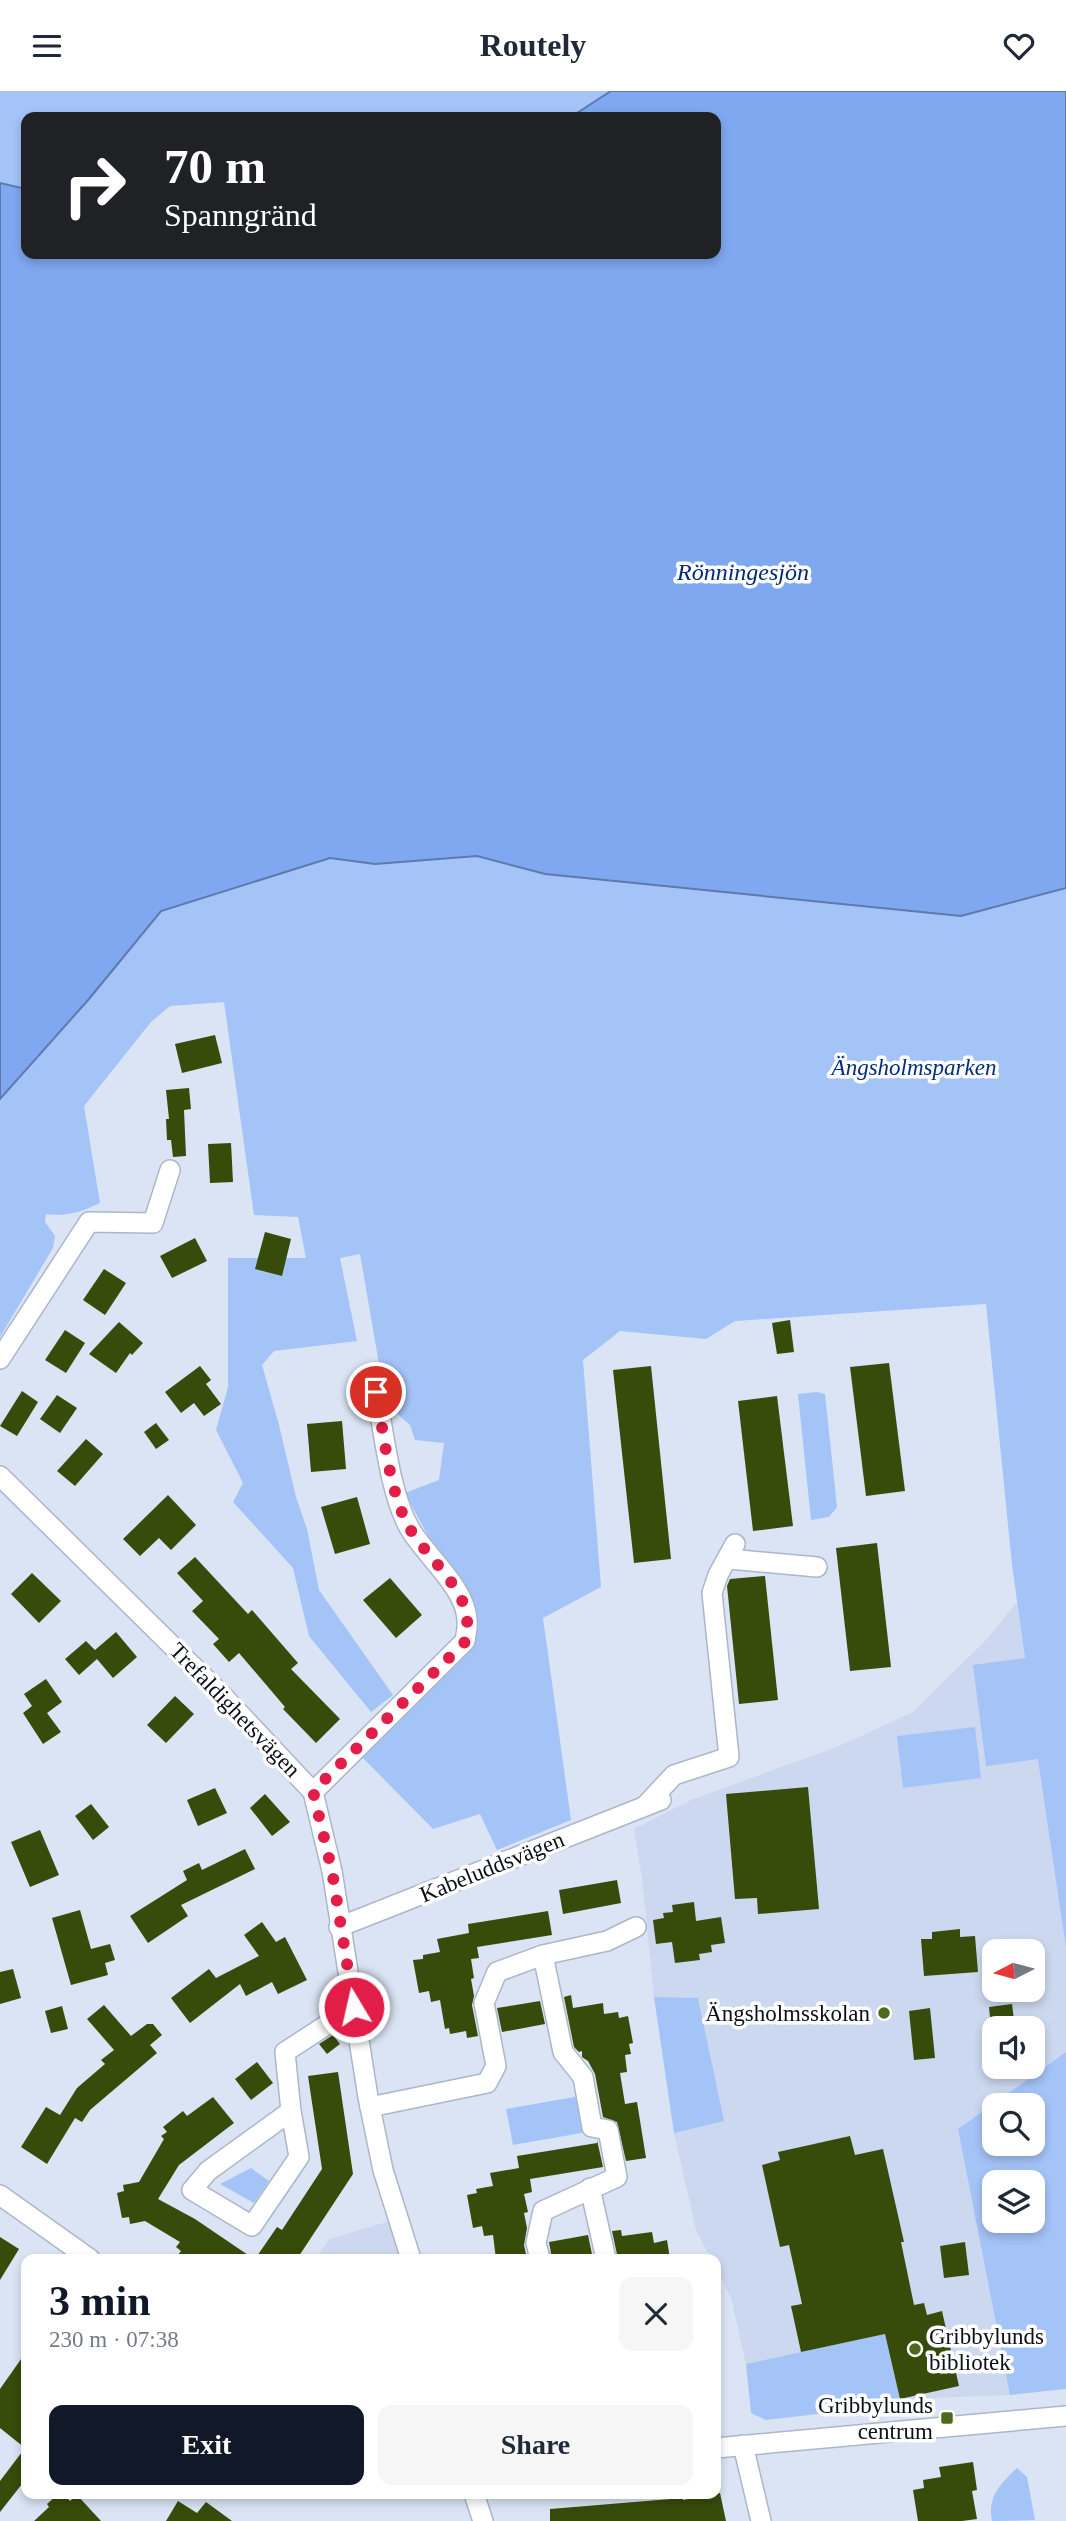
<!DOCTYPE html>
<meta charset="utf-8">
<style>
body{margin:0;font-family:"Times New Roman",serif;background:#f6f6f7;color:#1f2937;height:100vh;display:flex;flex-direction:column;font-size:26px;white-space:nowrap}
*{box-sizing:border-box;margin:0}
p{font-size:23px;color:#747a83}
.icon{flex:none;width:38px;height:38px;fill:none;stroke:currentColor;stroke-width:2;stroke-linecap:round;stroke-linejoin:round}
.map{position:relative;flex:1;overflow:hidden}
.drawer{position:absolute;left:21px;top:2163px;width:700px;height:245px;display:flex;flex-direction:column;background:#fff;border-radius:14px;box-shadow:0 4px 10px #0003}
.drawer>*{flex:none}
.guide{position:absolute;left:21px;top:21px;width:700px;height:147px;border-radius:14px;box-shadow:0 4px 10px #0003;background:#202124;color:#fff;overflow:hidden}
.needle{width:46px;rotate:264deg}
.fabs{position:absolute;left:982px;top:1848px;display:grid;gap:14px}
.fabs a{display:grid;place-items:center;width:63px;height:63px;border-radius:14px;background:#fff;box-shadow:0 4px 10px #0003;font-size:35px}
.pin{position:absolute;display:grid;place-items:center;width:60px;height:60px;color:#fff;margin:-30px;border:4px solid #fff;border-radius:50%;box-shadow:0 2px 7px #0007}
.me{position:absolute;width:77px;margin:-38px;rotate:351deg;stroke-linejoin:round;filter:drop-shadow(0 0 5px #0008)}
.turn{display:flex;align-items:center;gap:24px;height:147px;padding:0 28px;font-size:32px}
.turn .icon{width:91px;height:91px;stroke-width:2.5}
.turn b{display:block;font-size:49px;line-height:60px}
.round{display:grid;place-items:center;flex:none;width:74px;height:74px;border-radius:14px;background:#f6f6f7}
.summary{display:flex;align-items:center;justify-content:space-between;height:119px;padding:0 28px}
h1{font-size:42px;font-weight:800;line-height:52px;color:#111827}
.button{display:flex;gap:14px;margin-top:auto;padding:14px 28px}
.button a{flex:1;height:80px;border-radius:14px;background:#111827;color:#fff;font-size:28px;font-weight:800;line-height:80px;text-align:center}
.button a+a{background:#f6f6f7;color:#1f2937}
header{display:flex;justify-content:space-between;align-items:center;height:91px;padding:0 28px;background:#fff;font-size:32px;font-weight:800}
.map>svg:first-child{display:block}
.built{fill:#cbd8ef;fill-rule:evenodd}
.green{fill:#a4c3f7;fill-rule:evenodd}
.water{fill:#7fa8f0;stroke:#5c7aae;stroke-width:2}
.building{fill:#374c0a}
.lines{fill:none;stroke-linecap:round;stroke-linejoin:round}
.street-casing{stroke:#adb6c6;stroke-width:22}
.street{stroke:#fff;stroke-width:19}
.route{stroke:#e11d48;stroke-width:12;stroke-dasharray:0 21.6}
.poi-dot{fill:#4e691b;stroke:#fff;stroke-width:2.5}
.labels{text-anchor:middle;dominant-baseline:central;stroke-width:7;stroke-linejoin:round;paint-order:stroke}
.park-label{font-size:23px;font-style:italic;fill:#002d7d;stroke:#fff}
.street-label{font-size:23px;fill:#0c0f15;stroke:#fff}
.poi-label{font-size:23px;fill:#0c0f15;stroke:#fff;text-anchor:end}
.water-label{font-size:24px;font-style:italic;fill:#002979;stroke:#fff}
</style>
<header><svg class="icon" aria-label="menu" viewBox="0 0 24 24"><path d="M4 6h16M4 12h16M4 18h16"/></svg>Routely<svg class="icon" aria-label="heart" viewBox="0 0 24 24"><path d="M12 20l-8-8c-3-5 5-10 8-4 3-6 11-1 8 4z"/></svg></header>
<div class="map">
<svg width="1066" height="2430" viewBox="0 0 1066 2430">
<rect width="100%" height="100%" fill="#dae4f4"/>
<g class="built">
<path d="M1017,1511L1066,1857V1961L958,2038L1010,2304L900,2308L885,2243L746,2273L731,2207L716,2177V2168H711L696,2139L674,2042L723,2029L698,1907L654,1906L642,1787L634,1738L691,1709L839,1655L913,1621L988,1547ZM994,1860H1032V1899H994ZM994,1937H1032V1976H994Z"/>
<polygon points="390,2130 399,2168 316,2168 329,2148"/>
</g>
<g class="green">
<polygon points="0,0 628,0 600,26 26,26 26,113 0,110"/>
<path d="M477,765L546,783L961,825L1066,797V1857L1038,1668L986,1675L973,1574L1025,1567L1012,1474L986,1213L735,1230L706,1248L620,1240L583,1269L601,1496L543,1527L571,1729L497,1759L480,1723L433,1738L362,1666L455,1574L469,1556L476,1517L433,1454L405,1402L439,1389L444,1352L415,1349L410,1334L386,1313L360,1163L340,1167L357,1250L274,1260L262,1274L279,1334L296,1406L307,1438L319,1499L393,1604L371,1621L309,1545L293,1477L233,1411L243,1392L216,1339L228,1296V1167H306L298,1126L254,1124L224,911L170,915L151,931L84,1015L100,1112C81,1121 66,1126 46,1123L45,1131L55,1145L53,1157L0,1246V1008L89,908L161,820L330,767L375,773Z"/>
<polygon points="817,1301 825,1303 837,1416 829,1426 811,1429 798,1303"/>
<polygon points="975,1636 981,1687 903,1697 897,1645"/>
<polygon points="654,1906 698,1907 724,2030 674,2042"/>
<path d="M1066,1961V2298L1010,2304L958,2038ZM994,2014H1032V2053H994ZM994,2091H1032V2130H994Z"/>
<polygon points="580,2005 587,2041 513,2054 506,2018"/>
<polygon points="251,2077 269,2090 254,2112 220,2093"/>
<polygon points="885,2243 900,2308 878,2316 766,2329 751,2322 746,2273"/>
<path d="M1017,2377L1027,2386L1035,2429L992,2430C987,2406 1000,2393 1017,2377Z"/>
</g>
<polygon class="water" points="611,0 1066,0 1066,797 961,825 545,783 477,765 375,773 330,767 161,820 89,908 0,1008 0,92 26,98 26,163 716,163 716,26 571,26"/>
<g class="building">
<polygon points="215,944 222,972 182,982 175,953"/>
<polygon points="189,997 191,1018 184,1019 186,1065 173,1066 171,1049 167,1049 166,1028 169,1028 166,999"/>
<polygon points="231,1052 233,1091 210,1092 208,1053"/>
<polygon points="265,1141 291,1148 282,1185 255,1178"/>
<polygon points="195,1147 207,1170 172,1187 160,1165"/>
<polygon points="104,1178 126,1192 105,1224 83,1209"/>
<polygon points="790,1229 794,1261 777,1263 772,1232"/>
<polygon points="119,1231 143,1252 132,1264 130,1262 116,1282 89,1263"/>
<polygon points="65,1239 85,1252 66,1282 45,1269"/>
<polygon points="889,1272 905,1400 866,1405 850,1276"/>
<polygon points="200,1275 211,1289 206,1293 221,1313 204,1325 194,1312 181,1322 165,1301"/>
<polygon points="651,1275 671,1468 634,1472 613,1279"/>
<polygon points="22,1300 38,1311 17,1345 0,1335"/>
<polygon points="57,1304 77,1317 60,1342 40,1328"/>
<polygon points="777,1305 793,1435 753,1440 738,1310"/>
<polygon points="342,1330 346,1378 311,1381 307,1333"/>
<polygon points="156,1332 169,1349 156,1358 144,1341"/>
<polygon points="86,1348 103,1363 75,1395 57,1380"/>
<polygon points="168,1404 196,1434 171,1459 159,1447 140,1465 123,1448"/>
<polygon points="357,1406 370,1453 335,1463 321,1416"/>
<polygon points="877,1452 891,1576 850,1580 836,1457"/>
<polygon points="195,1466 248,1523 252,1519 298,1572 291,1578 340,1628 316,1652 283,1618 285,1616 239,1562 229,1571 213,1553 219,1548 192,1520 203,1510 177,1482"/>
<polygon points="32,1482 61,1510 39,1532 11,1503"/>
<polygon points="765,1485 778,1609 739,1613 727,1495 730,1488"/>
<polygon points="390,1487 422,1524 396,1547 363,1509"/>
<polygon points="116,1541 137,1566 113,1587 97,1568 79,1584 65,1568 86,1550 95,1559"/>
<polygon points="46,1588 62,1611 47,1622 61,1641 43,1653 23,1622 32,1615 24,1603"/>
<polygon points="175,1605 194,1623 166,1652 147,1634"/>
<polygon points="808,1696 819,1818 758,1823 757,1807 735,1808 726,1703"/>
<polygon points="215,1697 227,1722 198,1735 187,1709"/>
<polygon points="265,1703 290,1731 272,1745 250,1717"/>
<polygon points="91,1713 109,1736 93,1749 75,1725"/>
<polygon points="40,1739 59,1784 30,1796 11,1751"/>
<polygon points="245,1758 255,1778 181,1814 188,1825 148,1852 130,1825 187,1789 183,1780 199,1772 202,1779"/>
<polygon points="617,1789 621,1812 563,1823 559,1799"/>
<polygon points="694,1811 696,1830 721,1826 725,1852 711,1854 712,1861 699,1863 700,1869 675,1872 672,1851 656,1853 653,1829 664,1827 663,1822 673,1821 672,1814"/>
<polygon points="80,1819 91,1858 110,1853 115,1869 105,1872 108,1884 71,1894 52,1827"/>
<polygon points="548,1820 552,1844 477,1856 479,1867 471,1868 474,1887 471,1888 474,1905 472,1914 478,1945 467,1947 466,1940 450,1943 449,1937 445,1938 440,1909 431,1911 429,1900 419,1902 413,1869 423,1868 423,1864 440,1861 437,1848 469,1842 468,1833"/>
<polygon points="262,1831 276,1851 285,1846 307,1889 278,1903 272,1891 246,1905 240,1893 190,1932 171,1907 209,1878 216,1887 259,1865 244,1844"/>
<polygon points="960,1838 960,1846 975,1845 978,1881 924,1885 921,1848 932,1848 932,1841"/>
<polygon points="13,1878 21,1907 0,1913 0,1881"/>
<polygon points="571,1904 573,1917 603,1912 604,1923 618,1921 619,1927 628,1925 633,1952 629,1953 631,1963 625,1964 627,1981 620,1982 625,2013 637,2011 646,2067 626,2070 617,2031 603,2026 595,1983 588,1970 582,1966 582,1960 579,1961 574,1956 564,1906"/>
<polygon points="540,1910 545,1933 502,1941 497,1917"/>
<polygon points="1012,1913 1015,1937 991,1937 989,1916"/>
<polygon points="104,1914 131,1945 147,1933 153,1933 162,1944 150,1954 157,1962 90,2019 82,2031 75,2027 47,2073 21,2056 46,2016 60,2024 77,1997 105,1973 101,1969 114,1959 87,1928"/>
<polygon points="62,1915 68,1938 51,1942 45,1920"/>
<polygon points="930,1917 935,1967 914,1969 909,1920"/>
<polygon points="333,1944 340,1953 327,1963 319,1953"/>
<polygon points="257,1971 273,1992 251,2009 235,1988"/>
<polygon points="338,1981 353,2083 297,2168 255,2168 277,2136 282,2139 322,2078 308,1985"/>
<polygon points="213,2006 234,2032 179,2074 158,2108 195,2128 254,2168 175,2168 181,2160 176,2156 180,2151 145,2130 130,2133 129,2126 122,2127 117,2102 124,2100 123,2094 139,2091 164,2048 161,2045 167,2041 163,2036 183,2020 187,2025"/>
<polygon points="850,2045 855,2064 883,2058 904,2151 901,2151 914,2214 924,2212 927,2224 942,2220 959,2295 900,2308 885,2243 801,2261 791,2215 802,2213 789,2154 780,2156 762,2074 780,2069 778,2061"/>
<polygon points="597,2049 603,2076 530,2088 532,2101 524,2103 528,2121 524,2122 527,2137 524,2154 527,2168 496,2168 493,2144 484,2145 482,2135 473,2137 467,2104 477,2102 476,2098 493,2095 490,2082 519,2077 517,2065 597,2052"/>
<polygon points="621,2139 622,2145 652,2141 654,2152 667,2149 670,2168 618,2168 612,2140"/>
<polygon points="588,2144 593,2168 552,2168 549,2151"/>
<polygon points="0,2146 19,2158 0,2189"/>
<polygon points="965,2151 969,2184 944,2187 940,2155"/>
<polygon points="26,2261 26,2388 0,2421 0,2390 25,2357 0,2337 0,2298"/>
<polygon points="973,2371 977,2399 972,2400 977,2428 962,2430 918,2430 913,2399 924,2397 923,2389 941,2386 939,2376"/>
<polygon points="720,2402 726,2430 550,2430 550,2418 683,2407 683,2409"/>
<polygon points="58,2403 64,2403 70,2410 77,2404 101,2430 34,2430 49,2416 47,2413"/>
<polygon points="178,2410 197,2422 206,2411 232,2430 166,2430"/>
</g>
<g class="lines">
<g class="street-casing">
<g id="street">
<polyline points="0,1268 89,1131 153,1132 170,1079"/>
<polyline points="0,1385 222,1604 313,1701 332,1780 368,2006 383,2079 411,2168"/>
<polyline points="729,1468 817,1476"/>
<path d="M313,1701L465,1550C466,1543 468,1536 467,1529C466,1497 425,1464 410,1438C390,1404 384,1341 376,1301"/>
<polyline points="645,1715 674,1684 729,1666 712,1502 718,1484 735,1453"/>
<polyline points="339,1836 661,1709"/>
<polyline points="370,2016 487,1992 496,1975 484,1912 497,1881 543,1864"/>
<polyline points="291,2020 299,2066 252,2135 192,2099 208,2080 291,2020 285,1961 354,1916"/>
<polyline points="590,2097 606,2168"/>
<polyline points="0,2104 90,2168"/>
<polyline points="540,2168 536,2152 543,2120 617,2086 608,2039 592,2036 583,1986 563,1961 543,1864 607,1850 636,1836"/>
<polyline points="743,2354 761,2430"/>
<polyline points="716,2357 1066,2325"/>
<polyline points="474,2403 483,2430"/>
</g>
</g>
<use href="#street" class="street"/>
</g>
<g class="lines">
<path class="route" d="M354,1916L332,1780L313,1700L466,1550C466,1543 468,1536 467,1529C466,1497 425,1464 410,1438C389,1402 384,1342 376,1301"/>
</g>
<g class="poi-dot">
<circle cx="884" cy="1922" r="7"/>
<circle cx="915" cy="2258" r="7"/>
<rect x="940" y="2320" width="14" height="14" rx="3.5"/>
</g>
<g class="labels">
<g class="park-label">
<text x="914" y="976">Ängsholmsparken</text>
</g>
<g class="street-label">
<text transform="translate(235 1619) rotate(46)">Trefaldighetsvägen</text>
<text transform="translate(492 1776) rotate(-22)">Kabeluddsvägen</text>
</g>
<g class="poi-label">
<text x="870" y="1922">Ängsholmsskolan</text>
<text x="929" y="2245" text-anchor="start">Gribbylunds<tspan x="929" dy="26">bibliotek</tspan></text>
<text x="933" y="2314">Gribbylunds<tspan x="933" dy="26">centrum</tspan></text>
</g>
<g class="water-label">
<text x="743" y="481">Rönningesjön</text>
</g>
</g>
</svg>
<div class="fabs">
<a><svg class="needle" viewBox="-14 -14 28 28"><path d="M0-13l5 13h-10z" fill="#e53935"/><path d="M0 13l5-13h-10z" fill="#747a83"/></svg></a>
<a><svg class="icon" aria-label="sound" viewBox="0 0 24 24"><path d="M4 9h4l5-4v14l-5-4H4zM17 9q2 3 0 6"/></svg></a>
<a><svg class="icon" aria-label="search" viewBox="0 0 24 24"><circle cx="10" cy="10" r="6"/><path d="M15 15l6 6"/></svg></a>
<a><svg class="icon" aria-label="layers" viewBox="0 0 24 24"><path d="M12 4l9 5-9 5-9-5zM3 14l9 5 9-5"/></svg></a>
</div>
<div class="pin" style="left:376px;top:1301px;background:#d93025"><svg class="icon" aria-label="arrive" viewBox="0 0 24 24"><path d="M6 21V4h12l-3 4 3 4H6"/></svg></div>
<svg class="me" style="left:354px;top:1916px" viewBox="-20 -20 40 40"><circle r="17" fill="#e11d48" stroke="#fff" stroke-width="3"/><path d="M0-11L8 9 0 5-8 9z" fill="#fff"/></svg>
<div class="guide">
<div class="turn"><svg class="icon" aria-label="right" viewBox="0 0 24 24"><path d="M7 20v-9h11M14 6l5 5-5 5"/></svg><div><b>70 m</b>Spanngränd</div></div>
</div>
<section class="drawer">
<div class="summary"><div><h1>3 min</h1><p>230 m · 07:38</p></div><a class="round"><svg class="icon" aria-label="close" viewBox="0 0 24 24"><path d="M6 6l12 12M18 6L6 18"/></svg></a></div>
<div class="button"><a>Exit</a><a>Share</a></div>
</section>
</div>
